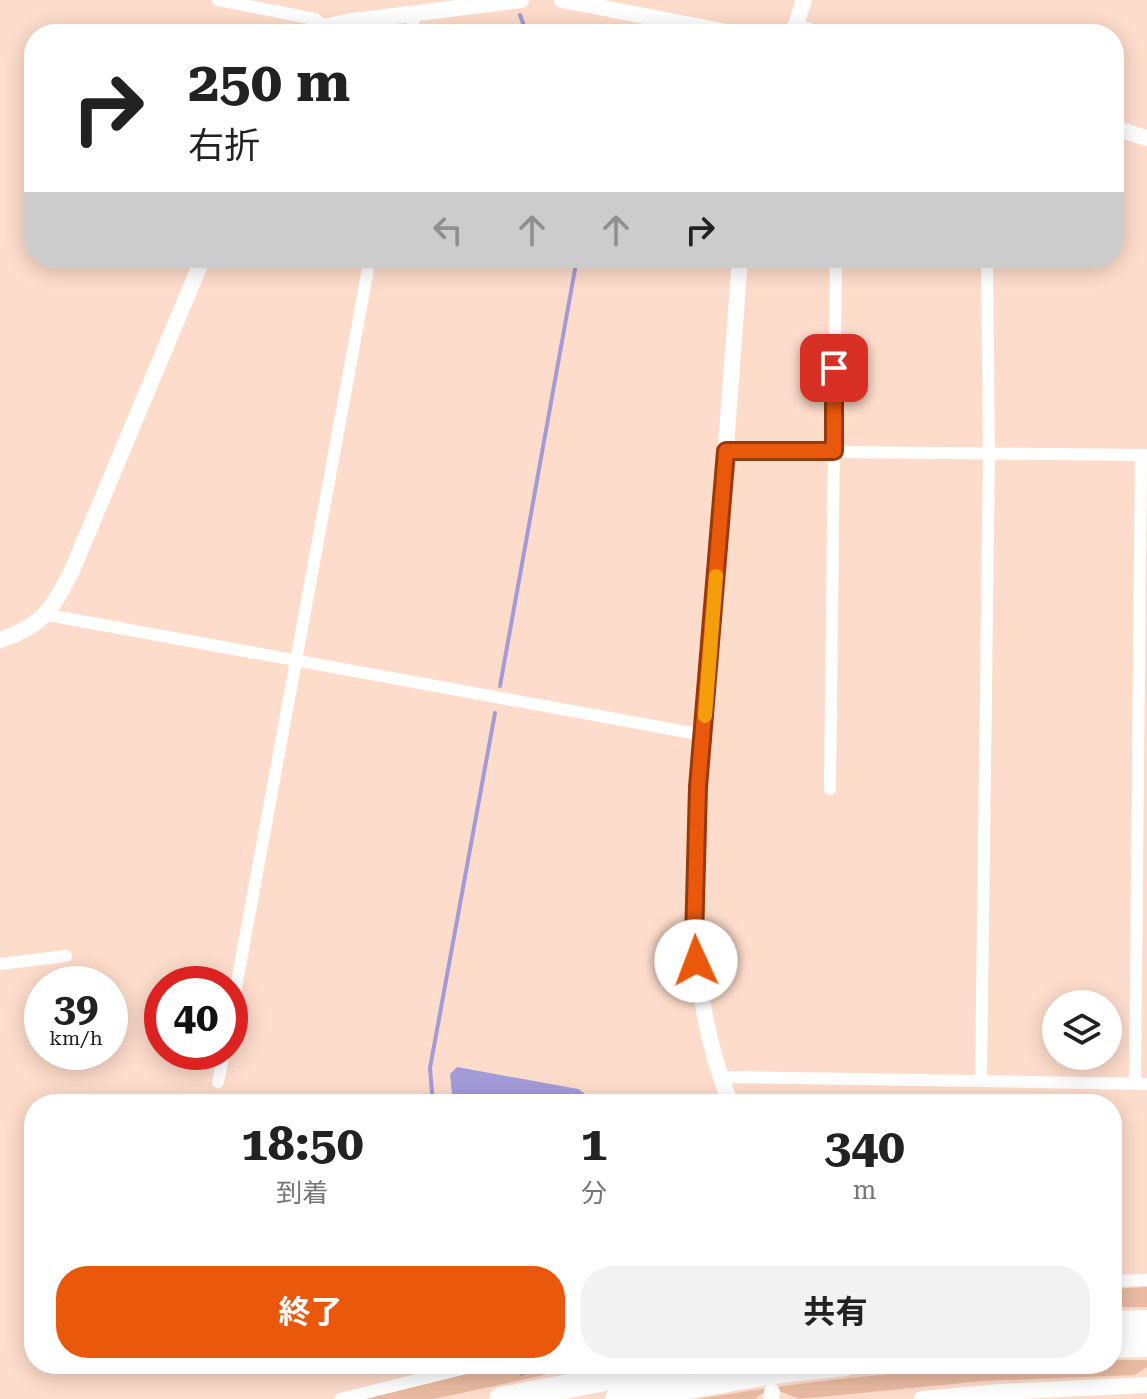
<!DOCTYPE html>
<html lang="ja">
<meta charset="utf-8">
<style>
body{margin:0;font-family:"Roboto Serif","Noto Sans JP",serif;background:#f2f2f2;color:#222;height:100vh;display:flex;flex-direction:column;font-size:30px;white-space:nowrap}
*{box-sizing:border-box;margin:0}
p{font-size:26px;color:#767676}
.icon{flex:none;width:44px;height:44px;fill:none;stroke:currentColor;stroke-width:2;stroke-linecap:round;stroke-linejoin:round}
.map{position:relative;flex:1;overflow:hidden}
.drawer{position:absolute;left:24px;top:1094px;width:1098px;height:280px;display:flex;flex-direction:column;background:#fff;border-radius:32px;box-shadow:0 4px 20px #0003}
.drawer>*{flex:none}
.guide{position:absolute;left:24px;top:24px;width:1100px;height:244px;border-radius:32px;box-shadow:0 4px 20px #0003;background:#fff;color:#222;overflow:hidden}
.tools{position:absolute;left:1042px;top:990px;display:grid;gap:16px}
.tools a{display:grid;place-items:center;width:80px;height:80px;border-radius:50%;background:#fff;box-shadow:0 4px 20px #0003;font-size:40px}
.speed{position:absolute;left:24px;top:966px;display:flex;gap:16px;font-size:40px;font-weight:700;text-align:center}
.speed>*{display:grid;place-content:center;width:104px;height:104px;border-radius:50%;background:#fff;box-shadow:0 4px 20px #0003;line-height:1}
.speed small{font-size:20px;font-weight:400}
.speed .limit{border:12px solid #d22;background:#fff;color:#111}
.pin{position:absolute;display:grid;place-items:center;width:68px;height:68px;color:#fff;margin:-34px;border-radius:16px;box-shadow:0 4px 12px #0006}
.me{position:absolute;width:88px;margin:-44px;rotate:358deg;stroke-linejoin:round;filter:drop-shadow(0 0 6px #0008)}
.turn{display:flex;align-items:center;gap:28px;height:168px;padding:0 32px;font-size:36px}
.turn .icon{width:104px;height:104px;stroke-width:2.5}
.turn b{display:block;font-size:56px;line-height:68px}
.lanes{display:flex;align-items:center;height:76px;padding:0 32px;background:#0003;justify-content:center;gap:40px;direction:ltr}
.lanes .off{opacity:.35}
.eta{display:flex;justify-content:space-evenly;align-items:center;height:136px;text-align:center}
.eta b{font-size:48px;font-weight:700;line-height:56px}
.action{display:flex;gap:16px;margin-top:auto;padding:16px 32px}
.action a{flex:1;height:92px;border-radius:32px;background:#ea580c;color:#fff;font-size:32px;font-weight:700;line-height:92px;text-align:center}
.action a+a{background:#f2f2f2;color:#222}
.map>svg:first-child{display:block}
.green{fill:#e9baa1}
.water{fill:#a39bd8}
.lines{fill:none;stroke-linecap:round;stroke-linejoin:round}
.stream{stroke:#a39bd8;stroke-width:4}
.minor{stroke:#fff;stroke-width:12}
.tertiary{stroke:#fff;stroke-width:16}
.motorway{stroke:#fff;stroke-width:24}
.route-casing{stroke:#983908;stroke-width:20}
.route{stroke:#ea580c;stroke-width:14}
.slow{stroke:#f59e0b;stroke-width:14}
</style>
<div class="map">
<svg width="1147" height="1399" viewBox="0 0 1147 1399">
<rect width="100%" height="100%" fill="#fddccb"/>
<g class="green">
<polygon points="1147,1287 1147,1307 1112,1307 1112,1289"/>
<path d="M1112,1360H1147V1367L1134,1375L983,1381L799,1399C784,1393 771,1384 755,1399H698C835,1376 973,1364 1112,1364Z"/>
<polygon points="534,1364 594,1364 434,1399 364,1399 499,1366 505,1368 506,1374 527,1374"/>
</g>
<polygon class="water" points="457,1067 578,1089 584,1093 582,1104 453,1104 450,1074"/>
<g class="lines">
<g class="stream">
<polyline points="520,15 527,34"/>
<polyline points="500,686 577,258"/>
<polyline points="433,1104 430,1068 495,713"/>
<polyline points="522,1374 525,1364"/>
</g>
<g class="minor">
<polyline points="218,0 315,19 324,27"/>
<polyline points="411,34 415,12"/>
<polyline points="726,451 1147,455"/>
<polyline points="48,615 703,735"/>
<polyline points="830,789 836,258"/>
<polyline points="0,964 66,956"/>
<polyline points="230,1020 370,258"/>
<polyline points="721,1080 731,1077 1147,1084"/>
<polyline points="981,1080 989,453 987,258"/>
<polyline points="218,1082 224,1052"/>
<polyline points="1135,1083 1141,455"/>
<polyline points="1112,1281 1147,1280"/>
<polyline points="340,1399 482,1364"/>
</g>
<g class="tertiary">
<polyline points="562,0 737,34"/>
<polyline points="795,27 820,34"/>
<polyline points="314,34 324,27 346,22 521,0"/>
<polyline points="788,34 795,27 804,0"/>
<polyline points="1114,128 1147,138"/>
<path d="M0,640C44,625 50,611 71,573L203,258"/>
<path d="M731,1104C671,962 699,788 711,638C721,511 731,385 740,258"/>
<polyline points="771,1399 772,1392"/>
<polyline points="922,1399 1000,1392 1147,1385"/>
</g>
<g class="motorway">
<polyline points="1112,1323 1147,1322"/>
<polyline points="1112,1346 1147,1345"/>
<polyline points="501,1399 683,1364"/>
<polyline points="617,1399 781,1371 845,1364"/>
</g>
</g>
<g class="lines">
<g class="route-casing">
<polyline id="route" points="696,961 694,940 698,787 726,451 834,451 834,368"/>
</g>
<use href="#route" class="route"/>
<polyline class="slow" points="705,716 716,576"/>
</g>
</svg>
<div class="tools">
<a><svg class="icon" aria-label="layers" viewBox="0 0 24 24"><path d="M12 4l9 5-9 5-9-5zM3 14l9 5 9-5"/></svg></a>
</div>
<div class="speed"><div>39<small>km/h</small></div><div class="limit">40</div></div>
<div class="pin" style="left:834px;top:368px;background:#d93025"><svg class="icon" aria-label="arrive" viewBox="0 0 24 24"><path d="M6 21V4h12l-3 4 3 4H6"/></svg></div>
<svg class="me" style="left:696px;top:961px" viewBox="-20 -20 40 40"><circle r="19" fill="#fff"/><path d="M0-13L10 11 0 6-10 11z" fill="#ea580c"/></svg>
<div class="guide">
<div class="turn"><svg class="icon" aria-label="right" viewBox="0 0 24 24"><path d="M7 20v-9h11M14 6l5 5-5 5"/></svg><div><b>250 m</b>右折</div></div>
<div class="lanes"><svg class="icon off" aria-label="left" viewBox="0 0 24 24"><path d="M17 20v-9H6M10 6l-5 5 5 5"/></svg><svg class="icon off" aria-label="ahead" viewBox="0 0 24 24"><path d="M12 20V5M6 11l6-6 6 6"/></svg><svg class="icon off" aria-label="ahead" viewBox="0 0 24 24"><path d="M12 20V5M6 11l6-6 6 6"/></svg><svg class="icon" aria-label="right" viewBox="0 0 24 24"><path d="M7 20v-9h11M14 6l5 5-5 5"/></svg></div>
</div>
<section class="drawer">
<div class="eta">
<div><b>18:50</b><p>到着</p></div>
<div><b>1</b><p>分</p></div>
<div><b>340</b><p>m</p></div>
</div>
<div class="action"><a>終了</a><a>共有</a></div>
</section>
</div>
